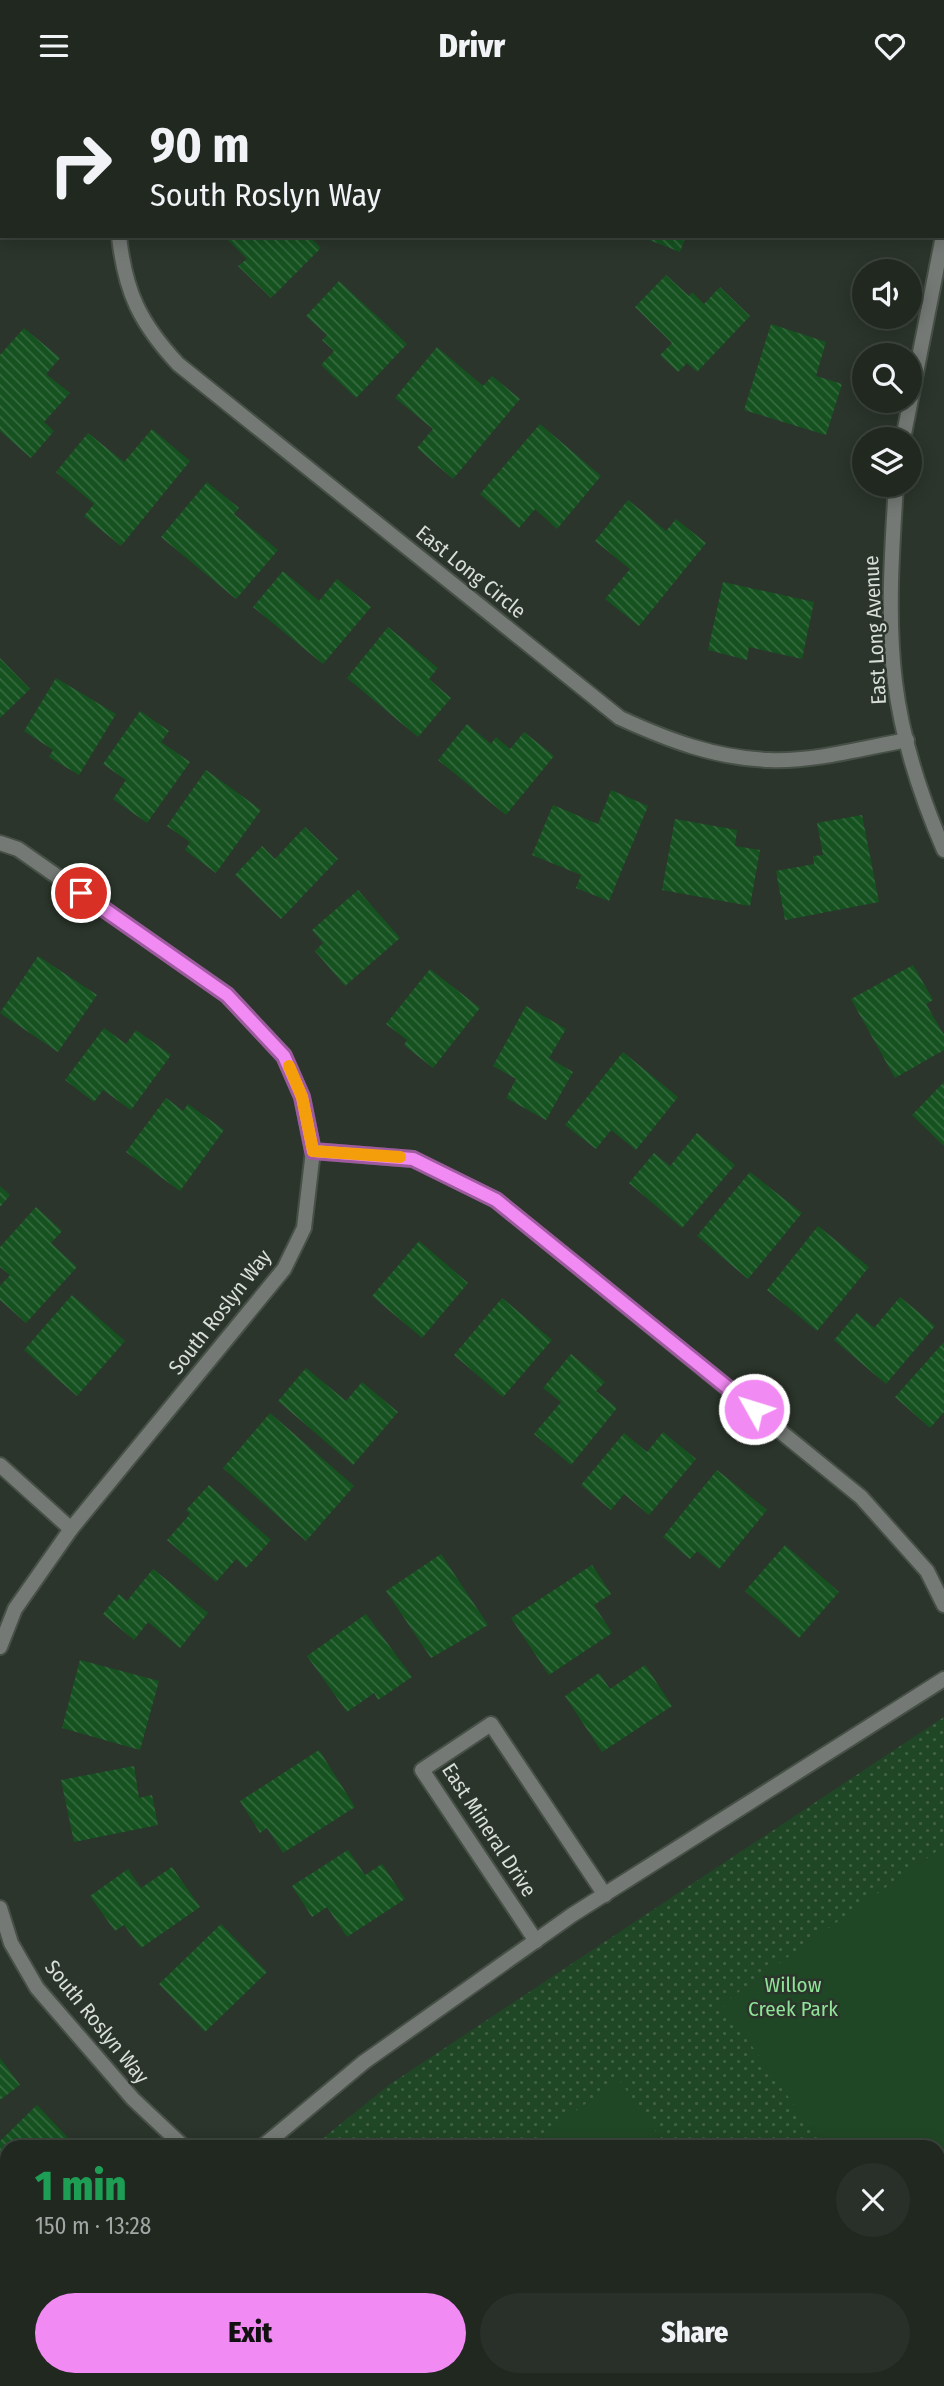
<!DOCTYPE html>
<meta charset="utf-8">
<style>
body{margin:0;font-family:"Fira Sans Condensed",sans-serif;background:#283029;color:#f1f3f6;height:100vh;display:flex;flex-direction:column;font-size:26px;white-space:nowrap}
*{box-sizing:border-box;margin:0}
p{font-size:23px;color:#a2a6a5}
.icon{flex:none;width:38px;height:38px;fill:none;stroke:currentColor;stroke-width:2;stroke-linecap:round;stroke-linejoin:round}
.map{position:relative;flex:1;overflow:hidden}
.side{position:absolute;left:0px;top:2049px;width:945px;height:247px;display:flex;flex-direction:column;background:#202820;border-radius:21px 21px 0 0;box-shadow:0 4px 18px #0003,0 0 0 2px #3d443e}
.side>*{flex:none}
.guide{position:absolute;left:0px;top:0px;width:945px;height:147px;box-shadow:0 4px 18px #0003,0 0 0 2px #3d443e;background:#202820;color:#f1f3f6;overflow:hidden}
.controls{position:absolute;left:852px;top:168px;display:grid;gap:14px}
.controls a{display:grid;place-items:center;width:70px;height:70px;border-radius:50%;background:#202820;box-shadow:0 4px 18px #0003,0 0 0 2px #3d443e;font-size:35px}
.pin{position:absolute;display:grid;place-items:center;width:60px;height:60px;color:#fff;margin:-30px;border:4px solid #fff;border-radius:50%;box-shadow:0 2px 7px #0007}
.me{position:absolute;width:77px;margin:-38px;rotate:309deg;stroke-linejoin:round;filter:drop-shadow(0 0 5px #0008)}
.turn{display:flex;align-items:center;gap:24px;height:147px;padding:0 35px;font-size:32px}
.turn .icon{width:91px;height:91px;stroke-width:2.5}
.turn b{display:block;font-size:49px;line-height:60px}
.round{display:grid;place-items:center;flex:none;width:74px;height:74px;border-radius:37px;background:#283029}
.headline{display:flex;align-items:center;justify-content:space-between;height:119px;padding:0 35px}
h1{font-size:42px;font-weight:800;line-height:52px;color:#1e9e55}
.button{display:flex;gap:14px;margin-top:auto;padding:14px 35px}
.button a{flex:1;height:80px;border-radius:42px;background:#f28af3;color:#111;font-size:28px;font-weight:800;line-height:80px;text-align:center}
.button a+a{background:#283029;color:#f1f3f6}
header{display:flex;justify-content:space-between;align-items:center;height:91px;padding:0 35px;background:#202820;font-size:32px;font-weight:800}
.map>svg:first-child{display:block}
.grass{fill:url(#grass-dots)}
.pitch{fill:#204725}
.building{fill:url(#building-back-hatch)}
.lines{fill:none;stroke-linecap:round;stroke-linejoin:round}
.minor-casing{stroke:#475047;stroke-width:18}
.minor{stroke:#747975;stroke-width:14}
.route-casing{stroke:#9d5a9e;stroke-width:18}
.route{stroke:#f28af3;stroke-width:12}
.slow{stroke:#f59e0b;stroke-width:12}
.labels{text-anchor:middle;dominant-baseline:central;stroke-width:5;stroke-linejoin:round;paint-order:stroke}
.street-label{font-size:21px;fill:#d8ded9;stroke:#2b352b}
.park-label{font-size:21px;fill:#90e398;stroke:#2b352b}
</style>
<header><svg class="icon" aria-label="menu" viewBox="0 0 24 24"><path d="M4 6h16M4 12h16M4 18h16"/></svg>Drivr<svg class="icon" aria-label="heart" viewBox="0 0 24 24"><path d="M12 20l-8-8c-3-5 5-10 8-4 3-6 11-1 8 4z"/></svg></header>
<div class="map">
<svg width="944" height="2295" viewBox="0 0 944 2295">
<defs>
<pattern id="grass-dots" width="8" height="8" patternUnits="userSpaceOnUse" patternTransform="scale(1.75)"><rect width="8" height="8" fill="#204725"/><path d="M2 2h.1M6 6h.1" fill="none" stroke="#406144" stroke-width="1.8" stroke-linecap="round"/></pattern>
<pattern id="building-back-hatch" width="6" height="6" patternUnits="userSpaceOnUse" patternTransform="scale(1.75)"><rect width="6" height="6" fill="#155220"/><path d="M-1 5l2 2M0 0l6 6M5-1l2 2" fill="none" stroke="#366a40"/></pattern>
</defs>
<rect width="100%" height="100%" fill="#2b352b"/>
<polygon class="grass" points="944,1626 944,2295 62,2295 68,2289 938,2289 938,2056 312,2056 389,1994"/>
<g class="pitch">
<polygon points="944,1755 944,2197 938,2201 938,2056 824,2056 722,1913"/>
<polygon points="619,1989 667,2056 525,2056"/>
<polygon points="198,2289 817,2289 809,2295 190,2295"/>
</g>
<g class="building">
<polygon points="224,145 309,145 321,157 271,207 238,175 247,168"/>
<polygon points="639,145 686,145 680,161"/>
<polygon points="666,184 689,205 692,201 704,213 720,196 750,225 697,281 687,272 678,281 660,264 672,252 635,216"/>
<polygon points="339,190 407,253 356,307 321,274 334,260 322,249 327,244 306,225"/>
<polygon points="771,233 826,251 816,285 842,293 826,344 744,319"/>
<polygon points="24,237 60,267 46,283 70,302 44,331 54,340 31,367 0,340 0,264"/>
<polygon points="437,256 483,295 492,285 520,308 453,388 417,357 433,338 395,307"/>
<polygon points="540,333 601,385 557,438 535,418 519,437 480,403"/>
<polygon points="152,338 190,370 121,455 84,425 94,413 56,381 88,342 124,371"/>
<polygon points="207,391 239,417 234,423 278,459 236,508 161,446"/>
<polygon points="628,409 666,440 676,428 706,452 639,535 605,508 630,478 595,450"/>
<polygon points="283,480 319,510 337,488 371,516 323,573 253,516"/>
<polygon points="723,491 814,511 802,568 749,556 747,569 708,559"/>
<polygon points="388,536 438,577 429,588 451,607 418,646 347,587"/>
<polygon points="0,567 30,598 0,627"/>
<polygon points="56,587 116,623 79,684 49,666 53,659 24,640"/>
<polygon points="140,620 169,640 161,651 190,671 147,732 113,708 126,689 103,673"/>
<polygon points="467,633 491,653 496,646 510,658 524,641 554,665 506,724 438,669"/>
<polygon points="206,679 261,719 216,782 185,759 190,751 167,735"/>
<polygon points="611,699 648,715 609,810 576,797 581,784 532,764 553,714 598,733"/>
<polygon points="862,724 879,811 785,829 776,780 814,773 813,765 823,764 817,732"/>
<polygon points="675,728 737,739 735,755 760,759 750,815 662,799"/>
<polygon points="305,736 338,768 281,828 235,784 262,755 275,768"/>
<polygon points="358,799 400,847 345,895 315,860 323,852 312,839"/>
<polygon points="38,865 97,904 58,961 0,922"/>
<polygon points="913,874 933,909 926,913 944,944 944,959 895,987 851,908"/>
<polygon points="430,878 480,917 433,977 404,954 407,949 386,933"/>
<polygon points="526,915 566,938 549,967 573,981 546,1029 506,1007 516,988 493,975"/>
<polygon points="104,937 126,953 136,939 171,964 131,1019 103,999 94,1011 65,989"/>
<polygon points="623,961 678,1006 636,1059 611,1039 596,1058 565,1034"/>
<polygon points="944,991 944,1055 912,1024"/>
<polygon points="166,1007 183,1020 188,1013 224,1039 180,1100 126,1061"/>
<polygon points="697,1042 735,1074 682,1137 629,1092 654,1062 670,1075"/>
<polygon points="750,1081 802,1122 748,1188 697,1145"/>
<polygon points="0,1095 10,1104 0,1116"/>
<polygon points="36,1116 62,1140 51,1152 77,1176 26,1232 0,1209 0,1195 10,1184 0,1176 0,1156"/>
<polygon points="818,1135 869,1176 817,1240 767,1199"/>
<polygon points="419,1150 468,1192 422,1247 372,1205"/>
<polygon points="72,1204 125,1250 77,1305 24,1259"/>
<polygon points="900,1206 935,1235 886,1293 834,1249 857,1222 874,1237"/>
<polygon points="502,1207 552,1249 503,1306 454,1264"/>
<polygon points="944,1251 944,1321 930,1337 895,1306"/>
<polygon points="571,1263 605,1291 596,1300 617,1317 571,1374 534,1343 561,1311 543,1297"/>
<polygon points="306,1277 346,1310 362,1291 398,1321 353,1374 278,1310"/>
<polygon points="270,1322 354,1395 306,1450 223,1377"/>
<polygon points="663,1341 696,1368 649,1424 624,1403 611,1419 581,1394 624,1342 647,1361"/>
<polygon points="717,1379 767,1419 719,1478 697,1460 690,1468 663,1446"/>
<polygon points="209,1394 271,1449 246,1477 236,1468 216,1491 167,1449 190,1423 186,1419"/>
<polygon points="785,1454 839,1501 799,1547 745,1500"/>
<polygon points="441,1463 488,1534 431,1567 386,1500"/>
<polygon points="592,1474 611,1503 594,1514 612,1542 549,1584 511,1527"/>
<polygon points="153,1478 208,1522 180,1557 148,1531 134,1549 103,1523 119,1503 127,1510"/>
<polygon points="366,1523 412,1586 378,1609 374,1602 347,1621 307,1565"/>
<polygon points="80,1569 159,1590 140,1659 62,1637"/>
<polygon points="645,1574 672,1615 602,1661 565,1605 599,1582 610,1598"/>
<polygon points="319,1659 355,1716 283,1762 267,1737 260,1742 240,1710"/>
<polygon points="134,1675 139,1707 152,1704 158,1734 74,1751 61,1689"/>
<polygon points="348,1759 365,1784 382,1773 405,1808 347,1846 327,1816 312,1826 292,1795"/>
<polygon points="172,1776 200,1816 141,1857 124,1834 115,1840 90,1805 128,1778 141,1797"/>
<polygon points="221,1833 267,1881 205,1941 159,1893"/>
<polygon points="0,1967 20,1994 0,2009"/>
<polygon points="37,2014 69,2048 60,2056 7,2056 7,2119 0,2112 0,2050"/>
</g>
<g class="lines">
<g class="minor-casing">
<g id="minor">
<polyline points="186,2 188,0"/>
<path d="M119,145C125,201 140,232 178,273L620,627C668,649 715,667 769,669C814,671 863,657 907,649"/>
<polyline points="903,348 943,145"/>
<path d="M896,394C892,459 887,525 895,591C902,648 921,706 944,759"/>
<polyline points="0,752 18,758 227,904 284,965 302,1006 313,1060 304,1137 284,1178 71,1438 15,1518 0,1556"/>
<polyline points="313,1060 413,1068 496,1109 861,1406 927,1480 944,1514"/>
<polyline points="0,1374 71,1438"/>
<polyline points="0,1817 11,1852 37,1897 133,2008 184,2056"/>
<polyline points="536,1850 422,1679 491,1633 605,1804"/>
<polyline points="262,2056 364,1971 572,1824 944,1588"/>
<polyline points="0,2295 7,2288"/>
</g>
</g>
<use href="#minor" class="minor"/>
</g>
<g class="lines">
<g class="route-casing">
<polyline id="route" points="81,802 227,904 284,965 302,1006 313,1060 413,1068 496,1109 754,1318"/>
</g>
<use href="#route" class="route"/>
<polyline class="slow" points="289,975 302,1006 313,1060 400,1066"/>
</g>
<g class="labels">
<g class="street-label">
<text transform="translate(471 481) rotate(39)">East Long Circle</text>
<text transform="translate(875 539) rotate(-93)">East Long Avenue</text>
<text transform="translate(220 1221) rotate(-52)">South Roslyn Way</text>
<text transform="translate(489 1739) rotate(57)">East Mineral Drive</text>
<text transform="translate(97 1931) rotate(51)">South Roslyn Way</text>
</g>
<g class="park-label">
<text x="793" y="1894">Willow<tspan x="793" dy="24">Creek Park</tspan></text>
</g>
</g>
</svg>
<div class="controls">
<a><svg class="icon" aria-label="sound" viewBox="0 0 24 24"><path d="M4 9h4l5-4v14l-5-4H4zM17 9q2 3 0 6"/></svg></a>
<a><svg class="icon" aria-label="search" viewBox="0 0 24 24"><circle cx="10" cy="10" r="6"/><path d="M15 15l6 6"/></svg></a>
<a><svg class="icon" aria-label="layers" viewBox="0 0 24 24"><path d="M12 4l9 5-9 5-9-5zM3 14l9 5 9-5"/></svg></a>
</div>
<div class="pin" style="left:81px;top:802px;background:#d93025"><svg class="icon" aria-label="arrive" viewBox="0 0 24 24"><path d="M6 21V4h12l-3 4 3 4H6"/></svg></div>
<svg class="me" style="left:754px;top:1318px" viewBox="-20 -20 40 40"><circle r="17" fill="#f28af3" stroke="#fff" stroke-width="3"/><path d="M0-11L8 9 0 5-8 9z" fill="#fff"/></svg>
<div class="guide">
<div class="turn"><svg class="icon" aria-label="right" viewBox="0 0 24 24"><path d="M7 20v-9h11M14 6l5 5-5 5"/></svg><div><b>90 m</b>South Roslyn Way</div></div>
</div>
<section class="side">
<div class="headline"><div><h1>1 min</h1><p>150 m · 13:28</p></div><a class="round"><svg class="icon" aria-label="close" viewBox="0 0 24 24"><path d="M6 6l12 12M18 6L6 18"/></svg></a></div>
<div class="button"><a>Exit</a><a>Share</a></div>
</section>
</div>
